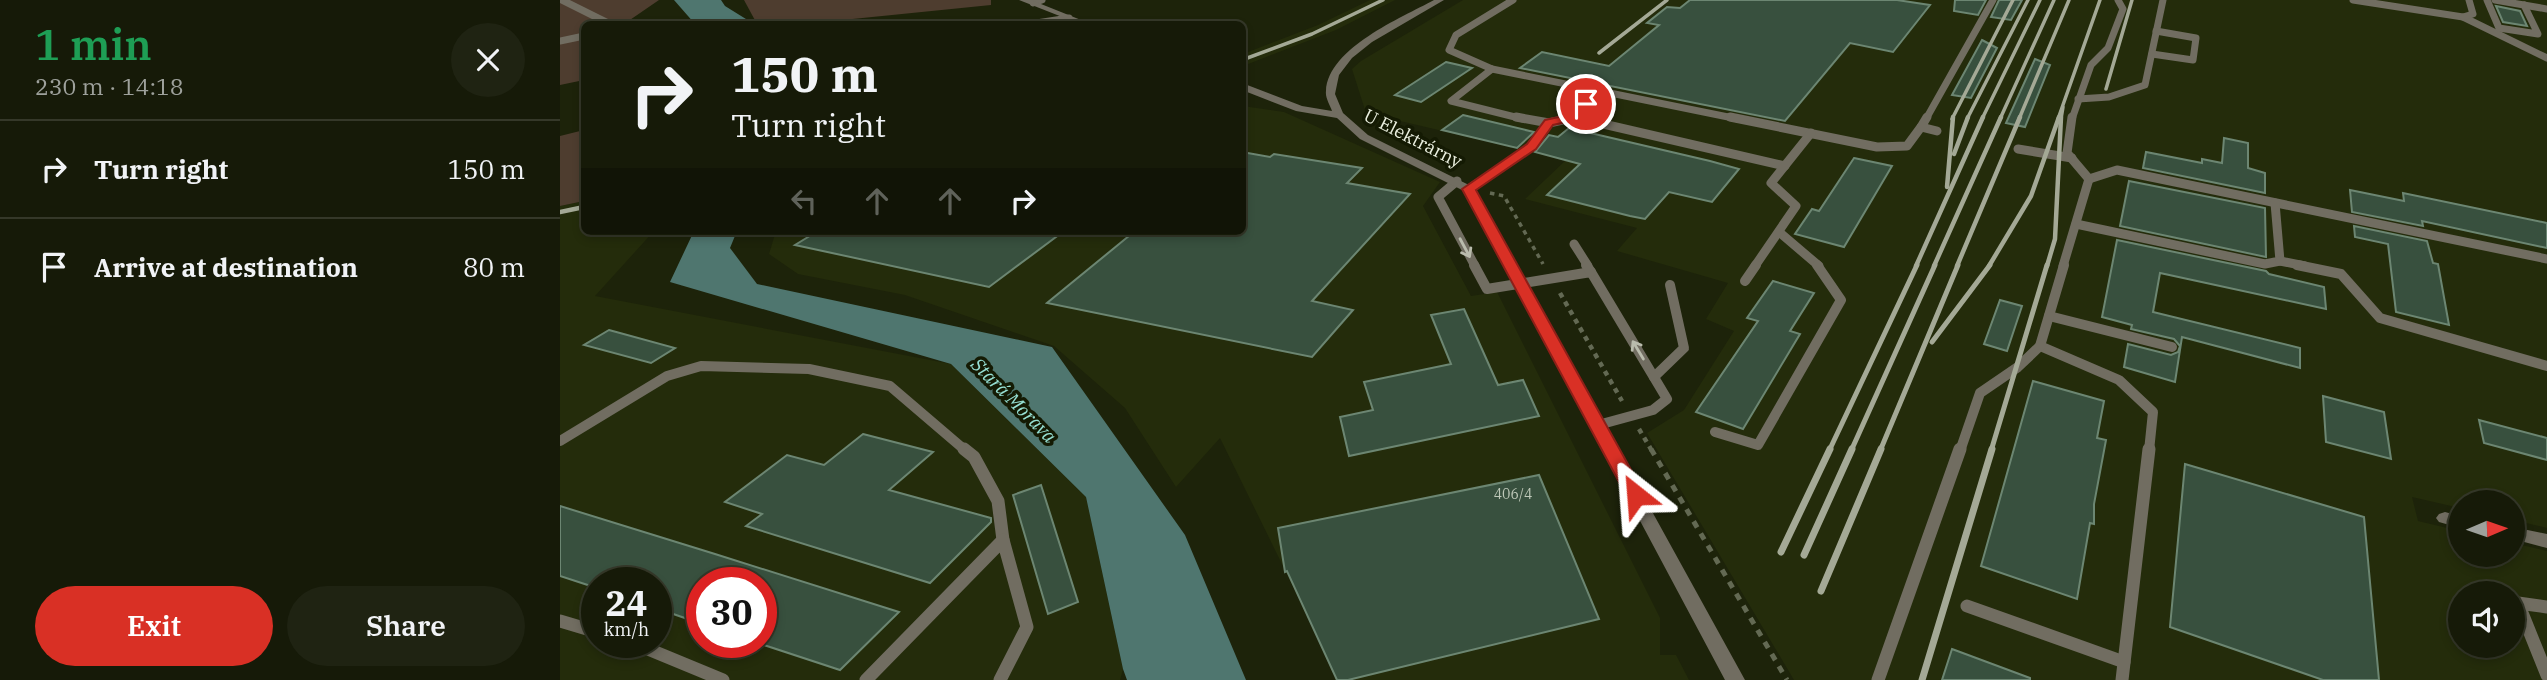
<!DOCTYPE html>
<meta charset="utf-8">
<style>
body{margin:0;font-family:"IBM Plex Serif",serif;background:#1f2312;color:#f1f3f6;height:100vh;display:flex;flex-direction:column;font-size:26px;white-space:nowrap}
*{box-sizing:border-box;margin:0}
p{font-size:23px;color:#9ea19c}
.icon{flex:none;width:38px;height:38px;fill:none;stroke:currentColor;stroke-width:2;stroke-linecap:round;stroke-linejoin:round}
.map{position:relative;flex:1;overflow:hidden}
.sheet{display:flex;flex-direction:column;background:#161a08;width:560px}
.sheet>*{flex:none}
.guide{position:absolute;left:21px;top:21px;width:665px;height:214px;border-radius:10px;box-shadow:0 4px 10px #0003,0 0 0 2px #353829;background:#161a08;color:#f1f3f6;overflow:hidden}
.needle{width:46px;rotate:88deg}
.buttons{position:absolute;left:1888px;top:490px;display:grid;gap:14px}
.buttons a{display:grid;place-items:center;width:77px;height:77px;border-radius:50%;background:#161a08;box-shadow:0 4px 10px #0003,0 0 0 2px #353829;font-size:35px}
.speed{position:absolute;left:21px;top:567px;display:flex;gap:14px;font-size:35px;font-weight:700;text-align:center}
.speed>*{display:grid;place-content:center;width:91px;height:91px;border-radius:50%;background:#161a08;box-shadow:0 4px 10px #0003,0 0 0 2px #353829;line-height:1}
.speed small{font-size:18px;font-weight:400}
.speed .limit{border:10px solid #d22;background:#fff;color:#111}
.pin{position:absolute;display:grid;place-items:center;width:60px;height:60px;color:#fff;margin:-30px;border:4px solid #fff;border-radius:50%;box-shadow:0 2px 7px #0007}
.me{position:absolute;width:77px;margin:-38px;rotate:332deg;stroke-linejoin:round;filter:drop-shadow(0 0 5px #0008)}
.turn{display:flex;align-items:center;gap:24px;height:147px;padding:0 35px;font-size:32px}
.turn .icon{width:91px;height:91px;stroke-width:2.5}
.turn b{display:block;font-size:49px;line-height:60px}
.lanes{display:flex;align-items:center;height:66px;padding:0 35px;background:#0003;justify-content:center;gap:35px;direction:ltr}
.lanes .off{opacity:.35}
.round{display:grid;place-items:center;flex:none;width:74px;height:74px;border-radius:37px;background:#1f2312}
.summary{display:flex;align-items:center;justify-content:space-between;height:119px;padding:0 35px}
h1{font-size:42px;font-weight:600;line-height:52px;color:#1e9e55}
.button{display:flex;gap:14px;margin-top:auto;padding:14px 35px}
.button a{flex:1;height:80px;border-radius:42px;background:#d93025;color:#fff;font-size:28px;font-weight:600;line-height:80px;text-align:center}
.button a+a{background:#1f2312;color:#f1f3f6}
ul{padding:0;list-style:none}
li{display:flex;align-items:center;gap:21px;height:98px;padding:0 35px;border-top:2px solid #353829}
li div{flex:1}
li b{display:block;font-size:26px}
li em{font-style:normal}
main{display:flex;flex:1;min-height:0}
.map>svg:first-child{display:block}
.built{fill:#242c0b;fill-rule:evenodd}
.green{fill:#4e3d2f}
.water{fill:#4f766f}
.building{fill:#38503e;stroke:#6c8672;stroke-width:2}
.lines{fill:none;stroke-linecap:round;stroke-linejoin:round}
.path-far2{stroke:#636953;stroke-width:3.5;stroke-dasharray:4.5 4.5;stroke-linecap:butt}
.path-far1{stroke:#636953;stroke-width:4.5;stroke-dasharray:5 5;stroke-linecap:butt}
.path{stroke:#636953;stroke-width:5;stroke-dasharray:7 7;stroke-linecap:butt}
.lane-far3{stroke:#716d61;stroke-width:7}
.lane-far2{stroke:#716d61;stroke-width:9}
.lane-far1{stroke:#716d61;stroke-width:10}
.lane{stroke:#716d61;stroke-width:13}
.street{fill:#716d61;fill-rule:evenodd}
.rail-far3{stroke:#a4a996;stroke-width:3.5}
.rail-far2{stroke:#a4a996;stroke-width:4.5}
.rail-far1{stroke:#a4a996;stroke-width:5}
.rail{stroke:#a4a996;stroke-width:7}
.oneway{stroke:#babcad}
.route{fill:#d93025;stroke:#8d1f18;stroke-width:2}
.labels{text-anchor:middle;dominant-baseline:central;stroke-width:7;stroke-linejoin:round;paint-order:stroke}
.number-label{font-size:14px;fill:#bec8b8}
.street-label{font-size:18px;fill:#ebf0e0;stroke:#141a03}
.water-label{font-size:19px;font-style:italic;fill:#96e0d3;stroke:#141a03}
</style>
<main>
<section class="sheet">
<div class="summary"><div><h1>1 min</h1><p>230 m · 14:18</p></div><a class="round"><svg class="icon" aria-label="close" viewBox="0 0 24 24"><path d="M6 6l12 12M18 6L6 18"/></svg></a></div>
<ul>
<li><svg class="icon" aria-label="right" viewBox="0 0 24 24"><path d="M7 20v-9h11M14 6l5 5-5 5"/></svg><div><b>Turn right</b></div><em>150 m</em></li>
<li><svg class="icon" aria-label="arrive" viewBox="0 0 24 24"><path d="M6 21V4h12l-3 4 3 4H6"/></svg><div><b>Arrive at destination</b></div><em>80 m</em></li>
</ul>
<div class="button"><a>Exit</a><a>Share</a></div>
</section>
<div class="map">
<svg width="1987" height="680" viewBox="0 0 1987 680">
<rect width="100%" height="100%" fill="#1d230a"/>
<g class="built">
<polygon points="810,0 835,0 776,30 683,66 683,54 758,25"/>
<path d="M903,0H1987V528L1953,520V502H1900V508L1852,497L1858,521L1900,531V555H1953V543L1987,551V680H1234L1087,433L1124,410L1174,331L1146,319L1168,283L1057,251L1077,228L965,199L1006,160L806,113L792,69L801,61ZM1900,593H1953V646H1900Z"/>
<polygon points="683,106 724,112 880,182 863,206 911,296 937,292 1100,618 1100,655 1116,655 1129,680 779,680 660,438 616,487 565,408 494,346 345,295 238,274 209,254 216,231 682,231"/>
<path d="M24,201V231H94L35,296L391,364L526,497L563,669L560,680H0V206ZM37,583H96V642H37ZM142,583H201V642H142Z"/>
</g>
<g class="green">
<polygon points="0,0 99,0 64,24 24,24 24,80 0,85"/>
<polygon points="184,0 431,0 431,5 243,24 197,24"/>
<polygon points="24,130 24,201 0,206 0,136"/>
</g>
<g class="water">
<polygon points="114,0 161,0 165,6 194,24 135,24"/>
<polygon points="134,231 177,231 170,248 197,284 492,347 625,535 686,680 567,680 563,669 526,497 391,364 110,282"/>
</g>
<g class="building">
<polygon points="1130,0 1337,0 1370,5 1333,52 1290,43 1225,121 960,68 982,52 1049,66 1099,25 1087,23 1107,7 1120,8"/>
<polygon points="1395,0 1426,0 1418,15 1394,11"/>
<polygon points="1439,0 1462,0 1451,20 1431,17"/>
<polygon points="1936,6 1960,11 1967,26 1943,22"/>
<polygon points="1422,40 1437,48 1411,98 1392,95"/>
<polygon points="1475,59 1490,65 1465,127 1446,123"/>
<polygon points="886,62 912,68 861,102 835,95"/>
<polygon points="903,115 974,132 957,148 882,130"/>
<polygon points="1009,128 1150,161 1179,169 1152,202 1109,192 1085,219 1070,216 987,195 1020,164 975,152 989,135 998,137"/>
<polygon points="1664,138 1688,143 1688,168 1705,173 1705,193 1583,168 1586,152 1642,163 1642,159 1662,163"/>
<polygon points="682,152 710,157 714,154 802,168 787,183 850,194 752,301 793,310 752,357 487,303 575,231 682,231"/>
<polygon points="1294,158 1332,166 1284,247 1235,234 1252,209 1259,211"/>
<polygon points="1569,181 1705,208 1706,257 1560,226"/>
<polygon points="1790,190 1844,201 1843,193 1987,223 1987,248 1862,221 1863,226 1792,212"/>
<polygon points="1794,226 1867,241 1873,263 1878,264 1889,325 1836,312 1828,244 1795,237"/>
<polygon points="258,231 504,231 429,287 235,245"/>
<polygon points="1557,240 1706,271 1709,274 1764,287 1766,309 1600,273 1593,312 1740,348 1740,368 1622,337 1615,382 1564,367 1568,344 1611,355 1618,352 1620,346 1614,339 1571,329 1572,325 1542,317"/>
<polygon points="1213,281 1254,293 1230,331 1240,334 1183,429 1136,412 1198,321 1187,318"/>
<polygon points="1440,300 1462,306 1447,351 1424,344"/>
<polygon points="904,309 938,385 963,380 979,416 789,456 780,417 813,410 804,382 891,364 871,315"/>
<polygon points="49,330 115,348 91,363 24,345"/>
<polygon points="1473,381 1544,401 1537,438 1546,440 1534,504 1534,524 1530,523 1517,599 1421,566"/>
<polygon points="1763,396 1824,412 1831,459 1766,442"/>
<polygon points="1919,420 1987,438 1987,460 1924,443"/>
<polygon points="303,434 373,452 329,490 431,518 431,522 370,583 186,526 202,514 165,502 227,455 264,465"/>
<polygon points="1625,464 1804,517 1819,680 1763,680 1610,627"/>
<polygon points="979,475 1039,619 788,680 777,680 727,571 725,572 718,528"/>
<polygon points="481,485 518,602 488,614 453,495"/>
<polygon points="0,506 155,554 339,612 280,670 201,644 201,583 142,583 142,624 96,608 96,583 37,583 37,588 0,576"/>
<polygon points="1392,649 1470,678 1470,680 1382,680"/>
</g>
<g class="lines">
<polyline class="path-far2" points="930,193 944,196 983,264"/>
<g class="path-far1">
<polyline points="1000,293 1062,401"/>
<polyline points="1079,429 1092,451"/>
</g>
<polyline class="path" points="1091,449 1227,680"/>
<g class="lane-far3">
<polyline points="2,0 50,24"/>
<polyline points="953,0 896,35 889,50 932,69 1178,119"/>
<polyline points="1793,0 1903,17 1987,58"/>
<polyline points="1927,0 1939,28 1978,34 1964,5"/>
<polyline points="1935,0 1987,9"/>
<polyline points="473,3 482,0"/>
<polyline points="1903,17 1913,14 1909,0"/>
<polyline points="470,24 509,18"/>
<polyline points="0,41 24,36"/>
<polyline points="1592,54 1633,60 1636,38 1596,31"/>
<polyline points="932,69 891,101 963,119"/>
<polyline points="1518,99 1549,97 1585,85 1603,0"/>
<polyline points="1008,119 1012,118"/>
<polyline points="1016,119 1012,118 1039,91"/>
<polyline points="1366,119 1433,0"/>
<polyline points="1512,119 1531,65 1548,48 1563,9 1558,0"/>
</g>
<g class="lane-far2">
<polyline points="956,117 989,123 1012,118"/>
<polyline points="1013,117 1225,166"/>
<polyline points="1170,117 1317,147 1347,146 1361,127"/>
<polyline points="1367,117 1361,127 1377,131"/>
<polyline points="1512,117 1507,153 1529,179"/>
<polyline points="1458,149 1512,158"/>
<polyline points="1529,179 1557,170 1987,259"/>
<polyline points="897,181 878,197 915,266"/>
<polyline points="909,189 971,147 989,123"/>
<polyline points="1516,224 1705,264 1720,261 1715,203"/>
<polyline points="1219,232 1259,266"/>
<polyline points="1014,244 1028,266"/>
<polyline points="1720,261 1745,266"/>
<polyline points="1195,266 1236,206 1211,183 1251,133"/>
<polyline points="1503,266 1529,179"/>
</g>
<g class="lane-far1">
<polyline points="914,265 927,289 1031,272 1107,399 1093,410 1038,425"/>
<polyline points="1026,265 1031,272"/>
<polyline points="1737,265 1781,274 1820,318 1987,366"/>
<polyline points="1185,281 1196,265"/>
<polyline points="1489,316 1612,347"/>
<polyline points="1480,346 1559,380 1593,412 1589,451"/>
<polyline points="1094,377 1124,348 1110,285"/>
<polyline points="1155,432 1198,445 1281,300 1257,265"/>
<polyline points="0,441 107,376 141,366 249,369 330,386 406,451"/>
<polyline points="1400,451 1420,393 1458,367 1480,346 1504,265"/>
</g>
<g class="lane">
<polyline points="404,449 414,457 438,501 443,540"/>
<polyline points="1407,606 1564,662"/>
<polyline points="1987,607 1958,603 1987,675"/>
<polyline points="0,621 37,632"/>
<polyline points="71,642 163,680"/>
<polyline points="306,680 443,540 467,627 440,680"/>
<polyline points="1318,680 1400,449"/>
<polyline points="1562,680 1589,449"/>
</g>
<g class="street">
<polygon points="459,0 471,0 531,24 520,24"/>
<path d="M874,0H884L812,42L792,58L779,75L775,94L783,113L808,135L913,187L1185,680H1165L904,191L800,139L777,118L736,111L682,90V83L742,106L772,111C770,105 765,98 766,91C768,48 841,18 874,0Z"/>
<polygon points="1885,512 1900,516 1900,528 1879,522 1876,518 1879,514"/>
<polygon points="1953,527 1987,534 1987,548 1953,539"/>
</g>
<g class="rail-far3">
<polyline points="1039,53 1107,0"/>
<polyline points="682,60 752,34 823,0"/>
<polyline points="1546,89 1572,0"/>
<polyline points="1392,119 1453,0"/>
<polyline points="1407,119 1468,0"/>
<polyline points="1422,119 1480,0"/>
<polyline points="1440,119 1494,0"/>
<polyline points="1459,119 1509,0"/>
<polyline points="1498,119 1540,0"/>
<polyline points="1501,119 1503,107"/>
</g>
<g class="rail-far2">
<polyline points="1394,154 1408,117"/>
<polyline points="1387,187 1393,117"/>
<polyline points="0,212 24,207"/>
<polyline points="1356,266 1423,117"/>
<polyline points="1374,266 1441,117"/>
<polyline points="1397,266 1460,117"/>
<polyline points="1429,266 1471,196 1499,117"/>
<polyline points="1487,266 1495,239 1501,117"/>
</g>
<g class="rail-far1">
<polyline points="1372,342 1430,265"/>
<polyline points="1269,451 1357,265"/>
<polyline points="1291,451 1375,265"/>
<polyline points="1320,451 1398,265"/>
<polyline points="1431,451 1487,265"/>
</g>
<g class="rail">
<polyline points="1221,552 1270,449"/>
<polyline points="1244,555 1292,449"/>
<polyline points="1261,591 1321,449"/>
<polyline points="1362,680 1432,449"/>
</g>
</g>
<defs><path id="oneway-shaft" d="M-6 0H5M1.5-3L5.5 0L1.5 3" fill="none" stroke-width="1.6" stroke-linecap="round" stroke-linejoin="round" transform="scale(1.75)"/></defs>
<g class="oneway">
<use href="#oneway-shaft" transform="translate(905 248) rotate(62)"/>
<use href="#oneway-shaft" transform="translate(1078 350) rotate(-121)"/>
</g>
<polygon class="route" points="1022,102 1031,104 1016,120 993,125 976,149 916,190 1085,495 1082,500 1069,500 1066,495 902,189 967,144 985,120 1008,115"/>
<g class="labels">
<g class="number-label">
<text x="953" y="494">406/4</text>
</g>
<g class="street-label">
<text transform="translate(853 138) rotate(27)">U Elektrárny</text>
</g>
<g class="water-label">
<text transform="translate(454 400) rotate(45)">Stará Morava</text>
</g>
</g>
</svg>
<div class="buttons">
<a><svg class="needle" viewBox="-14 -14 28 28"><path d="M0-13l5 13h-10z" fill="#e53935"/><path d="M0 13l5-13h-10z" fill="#9ea19c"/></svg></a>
<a><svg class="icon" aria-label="sound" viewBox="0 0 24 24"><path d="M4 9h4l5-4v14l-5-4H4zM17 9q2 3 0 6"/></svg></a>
</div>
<div class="speed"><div>24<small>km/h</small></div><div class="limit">30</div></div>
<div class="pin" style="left:1026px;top:104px;background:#d93025"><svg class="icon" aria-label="arrive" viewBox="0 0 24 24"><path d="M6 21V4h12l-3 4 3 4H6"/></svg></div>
<svg class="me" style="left:1076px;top:495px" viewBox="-20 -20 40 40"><path d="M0-17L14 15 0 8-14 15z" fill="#d93025" stroke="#fff" stroke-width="4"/></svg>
<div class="guide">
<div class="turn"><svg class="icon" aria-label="right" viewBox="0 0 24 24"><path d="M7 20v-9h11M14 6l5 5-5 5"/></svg><div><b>150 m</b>Turn right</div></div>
<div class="lanes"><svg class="icon off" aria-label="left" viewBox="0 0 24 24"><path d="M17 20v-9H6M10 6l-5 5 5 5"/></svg><svg class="icon off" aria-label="ahead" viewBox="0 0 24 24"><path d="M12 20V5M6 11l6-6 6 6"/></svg><svg class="icon off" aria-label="ahead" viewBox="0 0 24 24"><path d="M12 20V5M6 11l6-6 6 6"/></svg><svg class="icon" aria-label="right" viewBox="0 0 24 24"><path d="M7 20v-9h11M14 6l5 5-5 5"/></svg></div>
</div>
</div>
</main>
